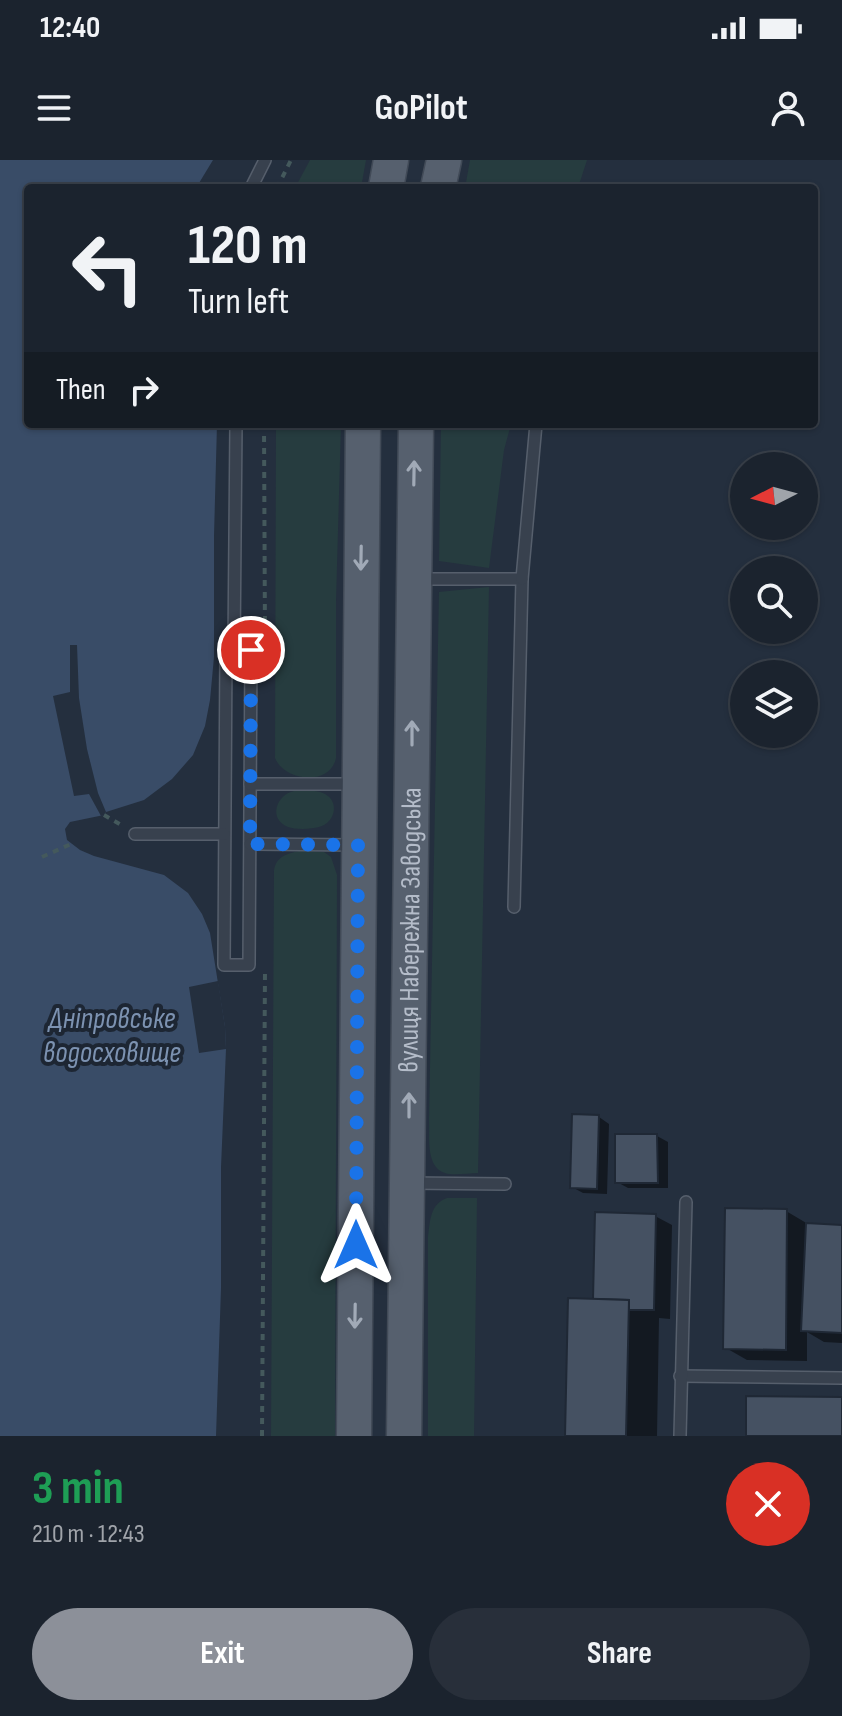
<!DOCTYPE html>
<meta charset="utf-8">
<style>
body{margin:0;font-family:"Sofia Sans Condensed",sans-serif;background:#282f3a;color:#f1f3f6;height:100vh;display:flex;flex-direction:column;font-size:30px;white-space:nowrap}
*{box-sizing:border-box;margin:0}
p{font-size:26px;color:#a0a4aa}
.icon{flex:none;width:44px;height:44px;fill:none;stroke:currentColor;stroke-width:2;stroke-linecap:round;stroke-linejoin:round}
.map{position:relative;height:1276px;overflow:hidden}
.sheet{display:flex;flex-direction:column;background:#1b232e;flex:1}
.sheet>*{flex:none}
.guide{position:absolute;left:24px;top:24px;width:794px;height:244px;border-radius:8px;box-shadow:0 2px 6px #0004,0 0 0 2px #39404a;background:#1b232e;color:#f1f3f6;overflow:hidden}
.needle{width:52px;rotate:264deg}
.controls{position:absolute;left:730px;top:292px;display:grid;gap:16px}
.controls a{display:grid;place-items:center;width:88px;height:88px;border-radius:50%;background:#1b232e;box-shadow:0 2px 6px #0004,0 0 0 2px #39404a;font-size:40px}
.pin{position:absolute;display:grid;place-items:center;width:68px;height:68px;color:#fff;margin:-34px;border:4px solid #fff;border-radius:50%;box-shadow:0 2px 8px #0007}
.me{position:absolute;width:88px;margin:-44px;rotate:0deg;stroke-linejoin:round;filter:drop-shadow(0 0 6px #0008)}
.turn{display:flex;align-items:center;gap:28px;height:168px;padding:0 32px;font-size:36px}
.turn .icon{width:104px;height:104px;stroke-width:2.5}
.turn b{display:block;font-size:56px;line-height:68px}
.then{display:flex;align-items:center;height:76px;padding:0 32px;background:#0003;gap:16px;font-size:30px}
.round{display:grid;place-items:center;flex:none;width:84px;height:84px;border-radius:42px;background:#282f3a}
.headline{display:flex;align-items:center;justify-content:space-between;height:136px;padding:0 32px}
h1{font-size:48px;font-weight:700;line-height:60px;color:#1e9e55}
.button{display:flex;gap:16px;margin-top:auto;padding:16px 32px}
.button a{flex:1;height:92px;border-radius:48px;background:#8c9099;color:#fff;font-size:32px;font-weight:700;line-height:92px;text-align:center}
.button a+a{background:#282f3a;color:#f1f3f6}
.status{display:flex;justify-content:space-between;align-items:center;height:56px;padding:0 40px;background:#1b232e;direction:ltr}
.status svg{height:22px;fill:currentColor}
header{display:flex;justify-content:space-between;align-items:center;height:104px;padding:0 32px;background:#1b232e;font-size:36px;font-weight:700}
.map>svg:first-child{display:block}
.green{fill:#263c3f}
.water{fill:#394c67}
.pier{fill:#242f3e}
.shadow{fill:#0007}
.building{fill:#455162;stroke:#1f2835;stroke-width:2}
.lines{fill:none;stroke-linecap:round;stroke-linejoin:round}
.service-casing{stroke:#565f6c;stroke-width:14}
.primary-casing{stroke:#414a57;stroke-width:37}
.path{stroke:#44595c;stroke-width:4;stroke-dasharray:6 6;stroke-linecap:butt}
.service{stroke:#38414e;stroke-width:11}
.primary{stroke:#56606e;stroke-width:34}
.oneway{stroke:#a1aab7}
.route{stroke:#1a73e8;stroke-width:14;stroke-dasharray:0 25.2}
.labels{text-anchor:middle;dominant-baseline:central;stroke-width:8;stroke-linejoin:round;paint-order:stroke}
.street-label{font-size:28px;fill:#b4bcc9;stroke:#1d2633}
.water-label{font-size:30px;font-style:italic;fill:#7c92b1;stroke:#1d2633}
</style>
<div class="status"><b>12:40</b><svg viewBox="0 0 49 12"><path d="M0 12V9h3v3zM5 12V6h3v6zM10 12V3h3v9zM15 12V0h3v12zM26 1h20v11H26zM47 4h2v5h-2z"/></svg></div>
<header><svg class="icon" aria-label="menu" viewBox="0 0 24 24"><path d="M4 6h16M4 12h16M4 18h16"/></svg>GoPilot<svg class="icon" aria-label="person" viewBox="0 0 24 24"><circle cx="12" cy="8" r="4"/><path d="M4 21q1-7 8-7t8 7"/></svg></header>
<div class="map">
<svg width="842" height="1276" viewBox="0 0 842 1276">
<rect width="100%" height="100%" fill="#242f3e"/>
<g class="green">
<polygon points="310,0 366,0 361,28 295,28"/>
<polygon points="470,0 587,0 578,28 465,28"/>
<path d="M276,264H341L336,441V598C330,627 284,621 275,598Z"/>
<polygon points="441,264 511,264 504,290 489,408 439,401"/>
<path d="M489,427L478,1013C468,1013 454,1016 445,1013C425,1007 430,976 429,961L439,432Z"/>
<path d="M294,631C303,631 316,629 325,634C340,642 335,663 319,667C312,669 296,670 288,667C268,659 276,635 294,631Z"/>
<path d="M299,691L324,692L331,697L337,715L335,1276H271L274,710C277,696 286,694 299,691Z"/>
<path d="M447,1038H477L474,1276H428V1077C430,1061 430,1044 447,1038Z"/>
</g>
<polygon class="water" points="0,0 213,0 196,28 28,28 28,264 217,264 214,376 214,497 210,540 205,566 193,595 172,619 144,640 106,652 104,655 70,662 65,669 67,680 80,690 94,696 164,715 188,733 202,754 210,773 225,867 226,889 221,1007 221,1128 216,1276 0,1276"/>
<g class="pier">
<polygon points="70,485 77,485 79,538 87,589 98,633 106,652 104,655 101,656 89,634 74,636 53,536 70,532"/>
<polygon points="218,821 225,867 226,889 199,893 189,827"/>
</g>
<g class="shadow">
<polygon points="599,957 609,964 607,1034 583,1033 572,1027"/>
<polygon points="657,976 668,982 668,1028 628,1028 617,1022"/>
<polygon points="786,1051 808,1064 842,1067 842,1183 824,1182 807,1172 807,1201 747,1200 726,1188"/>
<polygon points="655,1056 672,1065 670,1159 659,1158 657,1276 567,1276 601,1141"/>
</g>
<g class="building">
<polygon points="572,954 599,955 597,1029 570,1028"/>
<polygon points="615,974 657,974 658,1023 615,1023"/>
<polygon points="725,1048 787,1049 786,1190 723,1189"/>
<polygon points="595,1052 656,1054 654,1150 629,1150 629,1140 593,1139"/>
<polygon points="806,1063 842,1065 842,1173 801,1171"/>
<polygon points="568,1138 629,1140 626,1276 565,1276"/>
<polygon points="746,1236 842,1237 842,1276 746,1276"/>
</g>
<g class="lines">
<g class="service-casing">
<g id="service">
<polyline points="251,28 265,0"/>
<polyline points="418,419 522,419 514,747"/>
<polyline points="522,419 536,264"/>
<polygon points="226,490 251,490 249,805 224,805"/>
<polyline points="234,490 236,264"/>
<polyline points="250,624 357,624"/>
<polyline points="135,674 224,674"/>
<polyline points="250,684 354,685"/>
<polyline points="409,1023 505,1024"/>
<polyline points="680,1216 842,1218"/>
<polyline points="680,1276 686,1042"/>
</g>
</g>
<g class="primary-casing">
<g id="primary">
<polyline points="386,28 391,0"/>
<polyline points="438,28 444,0"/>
<polyline points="354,1276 363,264"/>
<path id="s1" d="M404,1276L416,264"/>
</g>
</g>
<g class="path">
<polyline points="277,28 291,0"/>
<polyline points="264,264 265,482"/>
<polyline points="104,655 123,666"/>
<polyline points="42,697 71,684"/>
<polyline points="262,1276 265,810"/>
</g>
<use href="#service" class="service"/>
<use href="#primary" class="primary"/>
</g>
<defs><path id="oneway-shaft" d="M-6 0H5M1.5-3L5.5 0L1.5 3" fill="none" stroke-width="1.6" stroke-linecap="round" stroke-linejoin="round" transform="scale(2)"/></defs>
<g class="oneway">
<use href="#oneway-shaft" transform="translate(414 313) rotate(-89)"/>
<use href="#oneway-shaft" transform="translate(361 398) rotate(91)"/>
<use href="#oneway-shaft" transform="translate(412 573) rotate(-90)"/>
<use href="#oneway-shaft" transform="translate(409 945) rotate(-90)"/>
<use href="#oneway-shaft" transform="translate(355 1156) rotate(91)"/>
</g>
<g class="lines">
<polyline class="route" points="251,490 250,684 358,685 356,1085"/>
</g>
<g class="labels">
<g class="street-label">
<text stroke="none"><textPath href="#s1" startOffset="506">вулиця Набережна Заводська</textPath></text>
</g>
<g class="water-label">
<text x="112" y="859">Дніпровське<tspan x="112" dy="34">водосховище</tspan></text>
</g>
</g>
</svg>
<div class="controls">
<a><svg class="needle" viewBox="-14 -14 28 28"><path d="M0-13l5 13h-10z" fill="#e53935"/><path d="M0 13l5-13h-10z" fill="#a0a4aa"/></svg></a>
<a><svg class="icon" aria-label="search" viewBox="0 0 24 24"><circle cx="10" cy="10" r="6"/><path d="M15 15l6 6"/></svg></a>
<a><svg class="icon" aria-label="layers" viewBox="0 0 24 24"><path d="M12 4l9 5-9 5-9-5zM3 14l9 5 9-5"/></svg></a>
</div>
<div class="pin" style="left:251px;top:490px;background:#d93025"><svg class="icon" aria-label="arrive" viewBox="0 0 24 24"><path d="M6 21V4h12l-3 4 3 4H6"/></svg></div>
<svg class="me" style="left:356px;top:1085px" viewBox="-20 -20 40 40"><path d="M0-17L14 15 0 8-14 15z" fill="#1a73e8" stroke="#fff" stroke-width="4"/></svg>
<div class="guide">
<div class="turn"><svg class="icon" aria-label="left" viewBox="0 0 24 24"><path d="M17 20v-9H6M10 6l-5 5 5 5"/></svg><div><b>120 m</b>Turn left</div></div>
<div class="then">Then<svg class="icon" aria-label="right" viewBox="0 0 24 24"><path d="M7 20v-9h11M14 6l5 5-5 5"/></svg></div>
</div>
</div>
<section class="sheet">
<div class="headline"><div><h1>3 min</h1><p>210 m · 12:43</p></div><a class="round" style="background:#d93025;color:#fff"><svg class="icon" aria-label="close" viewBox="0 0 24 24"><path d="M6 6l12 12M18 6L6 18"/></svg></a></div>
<div class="button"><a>Exit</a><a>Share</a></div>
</section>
